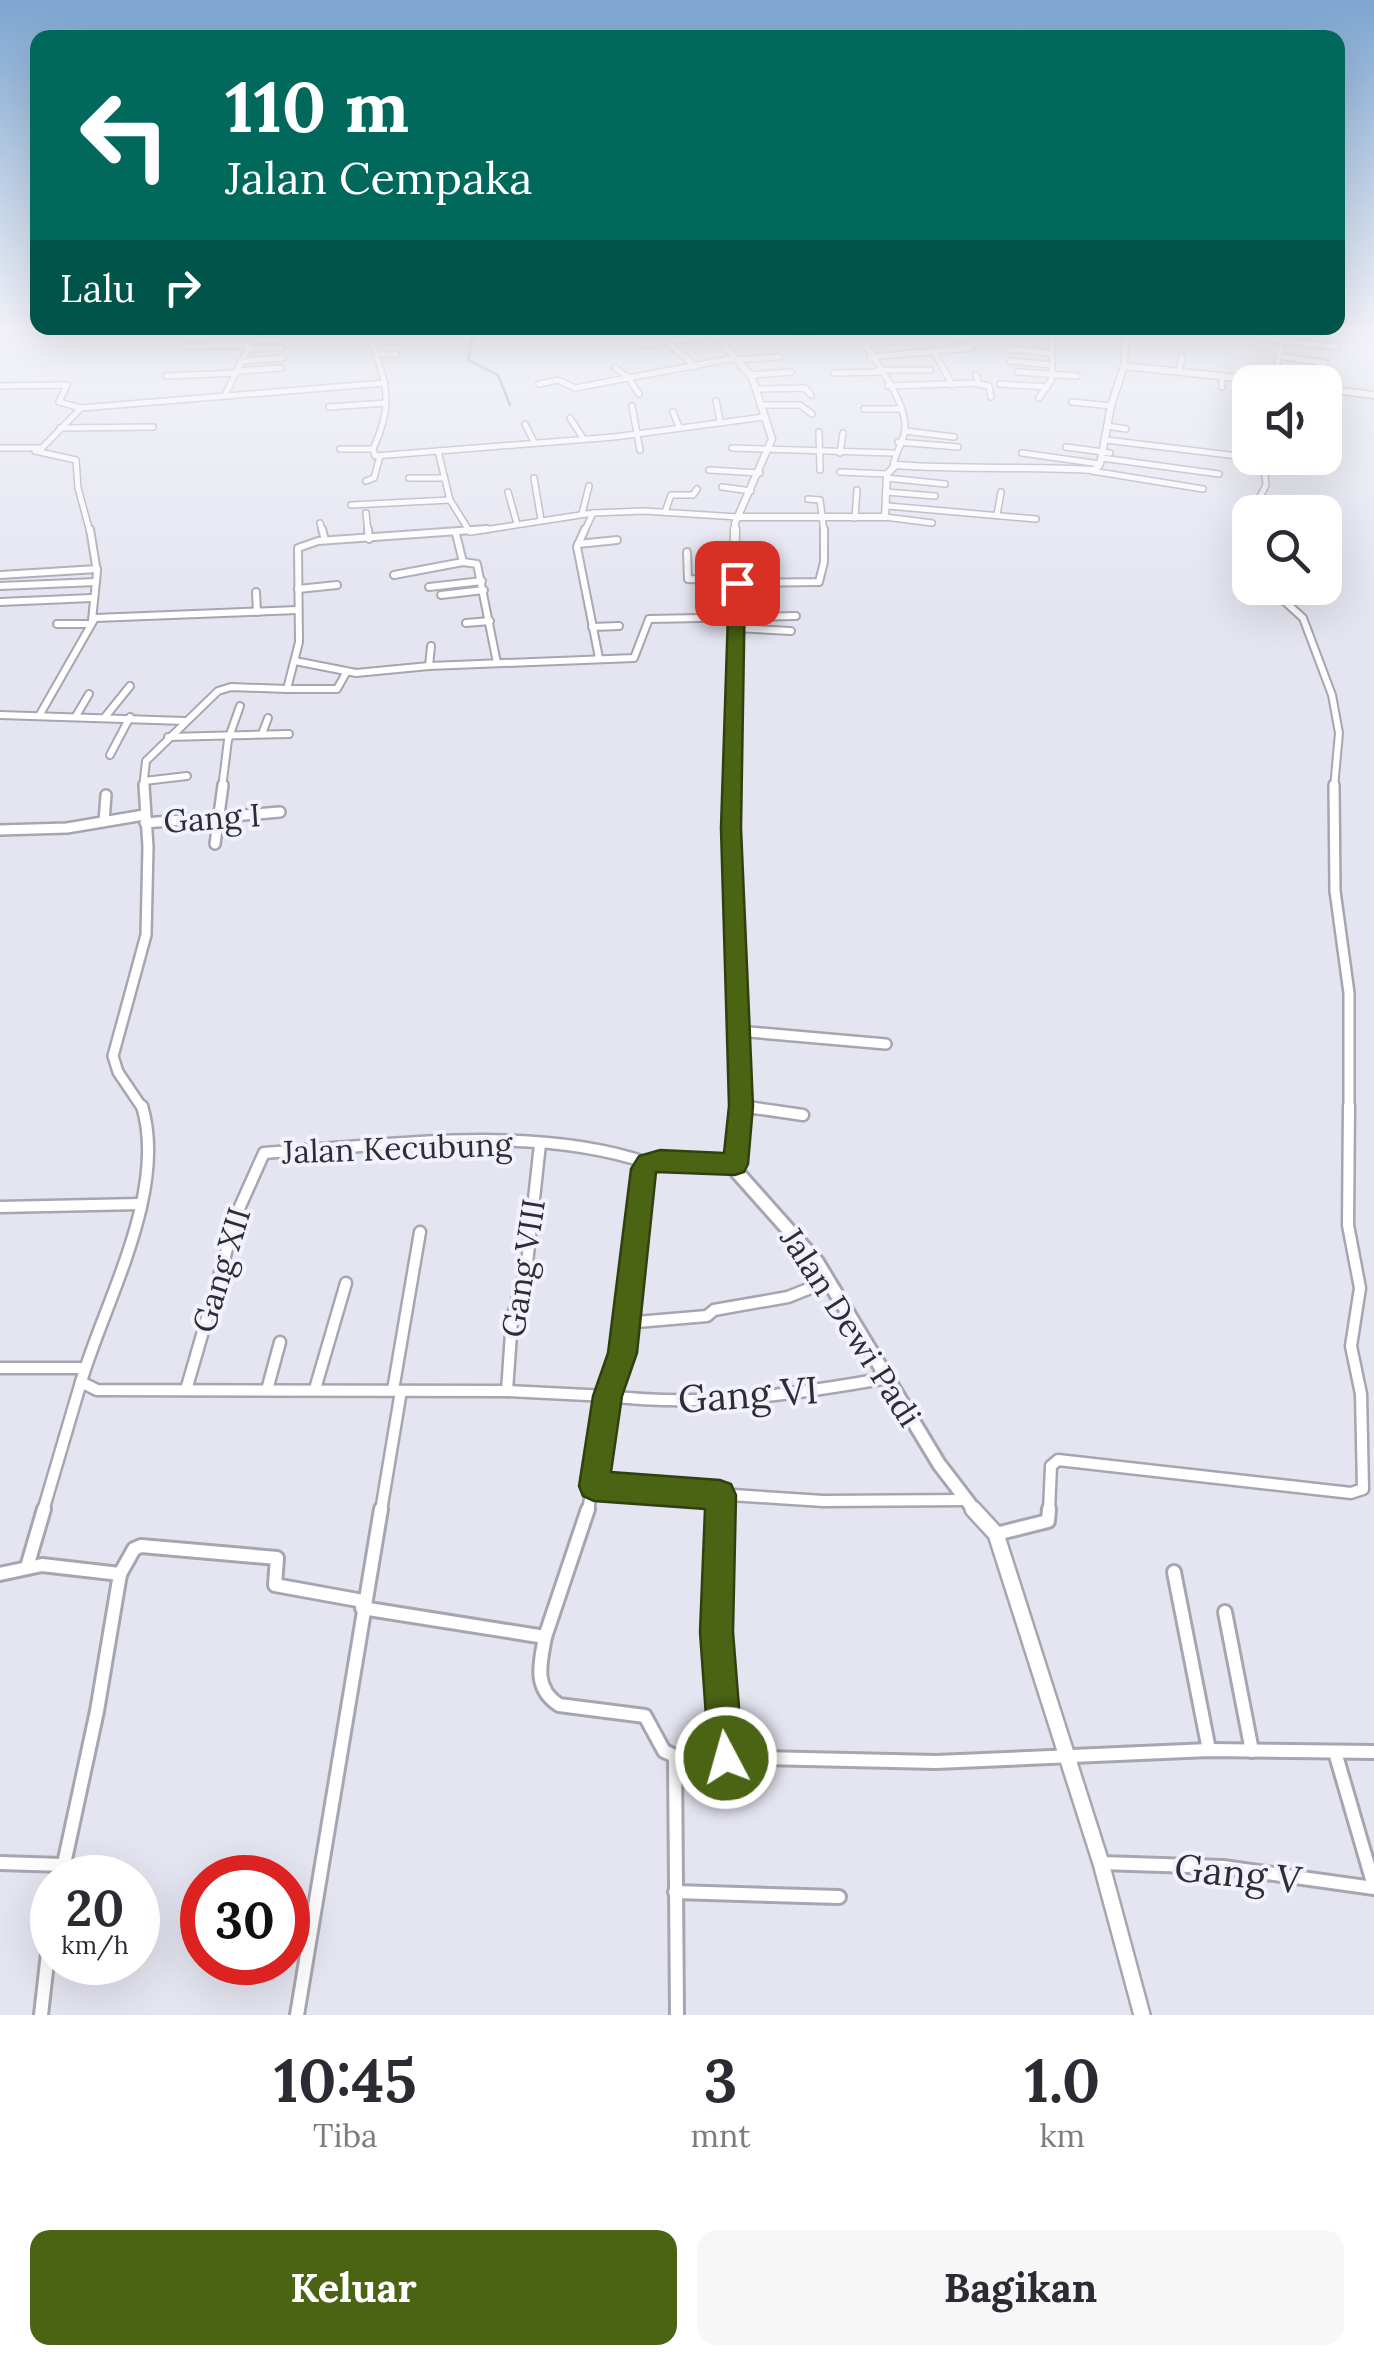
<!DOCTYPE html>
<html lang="id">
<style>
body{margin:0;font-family:Lora,serif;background:#f7f7f7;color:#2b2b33;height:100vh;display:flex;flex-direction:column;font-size:38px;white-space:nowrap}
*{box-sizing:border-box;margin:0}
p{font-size:32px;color:#7c7c81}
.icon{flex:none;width:55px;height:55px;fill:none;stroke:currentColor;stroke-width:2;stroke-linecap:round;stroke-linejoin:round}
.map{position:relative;height:2015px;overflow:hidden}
.sheet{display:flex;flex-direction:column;background:#fff;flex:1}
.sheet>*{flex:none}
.guide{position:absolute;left:30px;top:30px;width:1315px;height:305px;border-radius:20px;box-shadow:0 10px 40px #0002;background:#00695c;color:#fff;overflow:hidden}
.fabs{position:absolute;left:1232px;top:365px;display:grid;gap:20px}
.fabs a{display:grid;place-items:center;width:110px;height:110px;border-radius:20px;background:#fff;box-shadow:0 10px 40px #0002;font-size:50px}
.speed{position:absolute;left:30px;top:1855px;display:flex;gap:20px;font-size:50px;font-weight:700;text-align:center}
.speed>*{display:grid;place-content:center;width:130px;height:130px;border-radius:50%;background:#fff;box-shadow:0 10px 40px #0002;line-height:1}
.speed small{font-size:25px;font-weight:400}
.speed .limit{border:15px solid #d22;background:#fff;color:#111}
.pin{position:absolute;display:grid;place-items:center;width:85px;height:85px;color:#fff;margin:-42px;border-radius:20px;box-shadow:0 5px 15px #0006}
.me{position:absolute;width:110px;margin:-55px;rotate:354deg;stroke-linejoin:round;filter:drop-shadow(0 0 8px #0008)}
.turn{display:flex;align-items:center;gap:35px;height:210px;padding:0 30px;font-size:45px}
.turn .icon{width:130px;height:130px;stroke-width:2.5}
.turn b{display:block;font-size:70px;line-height:85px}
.then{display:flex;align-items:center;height:95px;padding:0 30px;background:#0003;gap:20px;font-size:38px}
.eta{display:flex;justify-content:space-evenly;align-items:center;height:170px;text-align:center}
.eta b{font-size:60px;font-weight:700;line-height:70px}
.cta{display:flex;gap:20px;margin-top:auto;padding:20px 30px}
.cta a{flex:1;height:115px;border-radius:20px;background:#4a6414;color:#fff;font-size:40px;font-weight:700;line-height:115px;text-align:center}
.cta a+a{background:#f7f7f7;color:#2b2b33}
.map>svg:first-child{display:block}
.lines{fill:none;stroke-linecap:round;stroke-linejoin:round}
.stream{stroke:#7e90af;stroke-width:2.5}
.minor-far4-casing{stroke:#a6a6b1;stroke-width:8}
.minor-far3-casing{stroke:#a6a6b1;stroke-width:10}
.minor-far2-casing{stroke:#a6a6b1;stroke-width:14}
.minor-far1-casing{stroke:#a6a6b1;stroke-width:15}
.minor-casing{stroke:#a6a6b1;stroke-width:18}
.tertiary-far4-casing{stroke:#a6a6b1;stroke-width:9}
.tertiary-far3-casing{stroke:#a6a6b1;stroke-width:11}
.tertiary-far2-casing{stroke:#a6a6b1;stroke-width:15}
.tertiary-far1-casing{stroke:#a6a6b1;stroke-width:18}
.tertiary-casing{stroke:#a6a6b1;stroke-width:20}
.minor-far4{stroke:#fff;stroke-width:5}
.minor-far3{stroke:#fff;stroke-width:6}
.minor-far2{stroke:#fff;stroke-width:9}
.minor-far1{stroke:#fff;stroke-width:10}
.minor{stroke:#fff;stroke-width:12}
.tertiary-far4{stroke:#fff;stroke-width:6}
.tertiary-far3{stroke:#fff;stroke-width:8}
.tertiary-far2{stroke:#fff;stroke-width:10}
.tertiary-far1{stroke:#fff;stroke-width:12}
.tertiary{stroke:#fff;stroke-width:15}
.route{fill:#4a6414;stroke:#30410d;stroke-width:2.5}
.labels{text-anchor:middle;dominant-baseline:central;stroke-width:8;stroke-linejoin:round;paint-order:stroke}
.street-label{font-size:32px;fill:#2e2e32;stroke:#f2f2fe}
.near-street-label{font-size:38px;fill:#2e2e32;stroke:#f2f2fe}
</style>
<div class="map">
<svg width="1374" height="2015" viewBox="0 0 1374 2015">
<rect width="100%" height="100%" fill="#e5e5f1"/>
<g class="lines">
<polyline class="stream" points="474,328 468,360 498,375 510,405"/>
<g class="minor-far4-casing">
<g id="minor-far4">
<polyline points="103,328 218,328"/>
<path d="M366,328C384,379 397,397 373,449L375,456L614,437L764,417"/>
<polyline points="1086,328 1126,332"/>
<path d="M856,330C870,354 907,400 905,429C904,441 895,453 893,466"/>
<polyline points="1267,331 1285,332"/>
<polyline points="257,332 285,331"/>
<polyline points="717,337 883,328"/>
<polyline points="1257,338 1337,347"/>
<polyline points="252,340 283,340"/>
<polyline points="666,341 695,366"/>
<polyline points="373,342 396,341"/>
<polyline points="864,344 895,342"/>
<polyline points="643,345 716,335"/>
<polyline points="0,346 18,326"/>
<polyline points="187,346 250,345"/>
<polyline points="248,349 282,348"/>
<polyline points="1008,349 1052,353"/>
<polyline points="935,353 952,385"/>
<polyline points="376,354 396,354"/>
<polyline points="1279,356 1325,363"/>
<polyline points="870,357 971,348 965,337 949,337"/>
<polyline points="737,360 779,357"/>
<polyline points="243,361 283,358"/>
<polyline points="1010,361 1051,365"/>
<polyline points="1124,366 1126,330"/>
<polyline points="615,368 628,377 639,394"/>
<polyline points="879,370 930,370"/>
<polyline points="238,371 281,368"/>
<polyline points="1179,371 1182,357"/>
<polyline points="1018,372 1077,376"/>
<polyline points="834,373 880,372"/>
<polyline points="750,375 791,372"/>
<polyline points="166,376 237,373"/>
<polyline points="1222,376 1222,387"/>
<polyline points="1247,379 1249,399"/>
<polyline points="1273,382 1286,328"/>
<polyline points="539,384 558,380 575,388 735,358"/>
<polyline points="978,384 989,386 991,397"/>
<polyline points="1000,384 1047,387"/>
<polyline points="0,386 67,385 59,402 81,408"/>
<polyline points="888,386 979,383 976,375"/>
<polyline points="756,389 805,388 811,395"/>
<polyline points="226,393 258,328"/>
<polyline points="1039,398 1052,379 1052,328"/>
<polyline points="716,401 720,420"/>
<polyline points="1072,402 1111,406"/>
<polyline points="760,405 800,405 812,414"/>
<polyline points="632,406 640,450"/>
<polyline points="329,407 386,403"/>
<polyline points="864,409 901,409"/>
<polyline points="673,412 679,427"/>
<polyline points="570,418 583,438"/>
<polyline points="525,424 534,442"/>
<polyline points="1107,426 1126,429"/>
<polyline points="60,428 153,427"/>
<polyline points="905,431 954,437"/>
<polyline points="819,432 820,470"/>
<polyline points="1106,440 1246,457"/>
<polyline points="898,442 958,447"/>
<polyline points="1066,447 1110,453"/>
<polyline points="0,448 42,448 81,408 385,383"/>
<polyline points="732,448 893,453"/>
<polyline points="340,449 373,449"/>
<polyline points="35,451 76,460 78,488 90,532"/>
<polyline points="438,451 450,500 470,532"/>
<polyline points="840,453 843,433"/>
<polyline points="1022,453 1100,464"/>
<polyline points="1102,458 1219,474"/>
<polyline points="709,470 760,473"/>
<polyline points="1092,471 1203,489"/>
<polyline points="840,472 887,474"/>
<polyline points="409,478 444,478"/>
<polyline points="534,478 541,520"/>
<polyline points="887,478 945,484"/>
<polyline points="366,481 374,478 380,456"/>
<polyline points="722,487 751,491"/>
<polyline points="508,492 517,524"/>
<polyline points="886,492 935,496"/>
<polyline points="808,499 820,500 824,532"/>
<polyline points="351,505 450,500"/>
<polyline points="888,506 1036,519"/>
<polyline points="665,512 671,495 693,495 697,489"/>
<polyline points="1252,512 1266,485 1263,458"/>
<polyline points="366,513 368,532"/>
<polyline points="582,514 589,486"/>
<polyline points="997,515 1001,492"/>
<polyline points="885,517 932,523"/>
<polyline points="855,518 857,490"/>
<polyline points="320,523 323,532"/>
<polyline points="471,532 593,513 644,511 738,517"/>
<polyline points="584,532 593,513"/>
<polyline points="1248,532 1250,516"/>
</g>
</g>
<g class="minor-far3-casing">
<g id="minor-far3">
<polyline points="90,529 97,572 92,620"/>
<polyline points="322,529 325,540"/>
<polyline points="368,529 369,539"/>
<polyline points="585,529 577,547 599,658"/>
<polyline points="1248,529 1245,549 1250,561"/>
<polyline points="456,534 463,562 477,564 497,663"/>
<polyline points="578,544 617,540"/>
<polyline points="687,552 688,579 737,581"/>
<polyline points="0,575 97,569"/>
<polyline points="394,575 463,562"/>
<polyline points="737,583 819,582 824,562 824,529"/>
<polyline points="0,586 96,582"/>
<polyline points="429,587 482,581"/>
<polyline points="1270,588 1303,618 1332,695 1339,733 1334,788"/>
<polyline points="298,589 337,585"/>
<polyline points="256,592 257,612"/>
<polyline points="441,595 484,590"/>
<polyline points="0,602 92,598"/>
<polyline points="466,623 490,621"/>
<polyline points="57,624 89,624"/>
<polyline points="592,627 619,626"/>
<polyline points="736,628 791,631"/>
<polyline points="295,661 356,673 429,666 634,658 649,619 796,616"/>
<polyline points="429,666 431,646"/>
<polyline points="287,689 337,689 346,673"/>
<polyline points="0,715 185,721"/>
<polyline points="39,716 95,618 297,610"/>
<polyline points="76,716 89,694"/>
<polyline points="105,717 130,686"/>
<polyline points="262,734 268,718"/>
<polyline points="168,737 289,734"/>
<polyline points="110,755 130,717"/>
<polyline points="144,781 187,776"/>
<polyline points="143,788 146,761 218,691 231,687 287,689 299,642 298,548 318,541 487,529"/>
<polyline points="222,788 228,740 240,706"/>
</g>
</g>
<g class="minor-far2-casing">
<g id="minor-far2">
<polyline points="1334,785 1335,891 1349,993 1349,1109"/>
<polyline points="104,821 106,795"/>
<polyline points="145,823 280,812"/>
<polyline points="0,830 67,828 144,815"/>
<polyline points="215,844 223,785"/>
<polyline points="738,1031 886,1044"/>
<polyline points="741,1106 759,1109"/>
<polyline points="143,1109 118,1072 113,1056 146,935 148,847 144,785"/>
</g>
</g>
<g class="minor-far1-casing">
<g id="minor-far1">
<path d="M142,1106C168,1191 105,1301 81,1382L97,1390L507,1391L607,1396L622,1353L644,1169L648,1163L659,1160L735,1164"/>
<polyline points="741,1106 803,1115"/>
<polyline points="0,1207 140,1204"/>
<polyline points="625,1323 707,1316 714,1310 788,1297 828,1281"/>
<polyline points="0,1368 84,1368"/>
<polyline points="315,1389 346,1283"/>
<path d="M186,1390L238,1211L264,1153C386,1146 531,1123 648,1163"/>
<polyline points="267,1390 280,1342"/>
<polyline points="393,1390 420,1232"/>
<polyline points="507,1391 512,1319 527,1263 540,1144"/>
<polyline points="594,1486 823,1501 965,1500"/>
<polyline points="43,1511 81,1382"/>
<polyline points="381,1511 401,1391"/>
<path d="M588,1511L607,1396C702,1407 793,1395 887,1378"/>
<polyline points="720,1511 721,1495"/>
<polyline points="1049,1511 1051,1466 1058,1460 1351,1493 1363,1489 1361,1394 1351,1346 1360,1288 1348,1225 1349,1106"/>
</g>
</g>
<g class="minor-casing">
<g id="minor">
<polyline points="721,1509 716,1632 726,1758"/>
<polyline points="996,1534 1048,1521 1049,1509"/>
<polyline points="27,1567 44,1509"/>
<polyline points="1174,1572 1209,1750"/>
<polyline points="0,1574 42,1565 120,1574 97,1711 61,1878"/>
<polyline points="120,1574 134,1549 141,1546 277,1558 275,1585 363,1601"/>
<path d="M362,1608L545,1637C540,1664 533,1688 559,1705L645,1716L664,1751L675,1756L936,1762L1209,1750L1374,1752"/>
<polyline points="1225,1612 1252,1751"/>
<polyline points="545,1637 588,1509"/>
<polyline points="1335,1752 1374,1886"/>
<polyline points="675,1756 677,2015"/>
<polyline points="0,1863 63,1865"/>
<polyline points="1101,1863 1223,1867 1374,1888"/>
<polyline points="675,1892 839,1897"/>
<polyline points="41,2015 52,1918"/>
<polyline points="297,2015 381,1509"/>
</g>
</g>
<g class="tertiary-far4-casing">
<g id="tertiary-far4">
<polyline points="716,328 719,340 752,377 772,439 735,523 735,532"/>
<polyline points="1325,389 1374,395"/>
<path d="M738,517H885L887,474L896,465C963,470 1028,466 1095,470L1100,464L1111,406L1124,366L1276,382"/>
</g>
</g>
<g class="tertiary-far3-casing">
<polyline id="tertiary-far3" points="732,788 735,529"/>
</g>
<g class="tertiary-far2-casing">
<polyline id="tertiary-far2" points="732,785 741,1109"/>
</g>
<g class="tertiary-far1-casing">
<polyline id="tertiary-far1" points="741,1106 737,1172 817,1262 939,1464 975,1511"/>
</g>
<g class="tertiary-casing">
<polyline id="tertiary" points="973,1509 996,1534 1101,1863 1142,2015"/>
</g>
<use href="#minor-far4" class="minor-far4"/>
<use href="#minor-far3" class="minor-far3"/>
<use href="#minor-far2" class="minor-far2"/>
<use href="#minor-far1" class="minor-far1"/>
<use href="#minor" class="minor"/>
<use href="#tertiary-far4" class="tertiary-far4"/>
<use href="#tertiary-far3" class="tertiary-far3"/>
<use href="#tertiary-far2" class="tertiary-far2"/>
<use href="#tertiary-far1" class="tertiary-far1"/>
<use href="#tertiary" class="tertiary"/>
</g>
<linearGradient id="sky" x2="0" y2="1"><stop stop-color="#7da6d1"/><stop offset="0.54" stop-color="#f3f3f9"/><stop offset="1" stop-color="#f3f3f9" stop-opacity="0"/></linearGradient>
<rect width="1374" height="609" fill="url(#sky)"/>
<polygon class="route" points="737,578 745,583 741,828 753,1106 748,1164 744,1172 735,1175 656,1172 637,1353 622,1396 611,1472 720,1480 731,1484 736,1495 733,1632 743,1758 738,1770 726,1775 714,1770 709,1758 700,1632 705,1509 594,1501 583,1496 579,1486 593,1396 608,1353 631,1169 639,1156 660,1150 724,1153 729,1106 721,828 729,583"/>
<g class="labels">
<g class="street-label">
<text transform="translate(212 818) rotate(-4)">Gang I</text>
<text transform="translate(397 1148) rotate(-2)">Jalan Kecubung</text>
<text transform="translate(523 1268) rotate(-81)">Gang VIII</text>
<text transform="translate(221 1270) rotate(-73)">Gang XII</text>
<text transform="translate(851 1327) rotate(57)">Jalan Dewi Padi</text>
</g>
<g class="near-street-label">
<text transform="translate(748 1394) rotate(-4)">Gang VI</text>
<text transform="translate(1238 1873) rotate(6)">Gang V</text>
</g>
</g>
</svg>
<div class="fabs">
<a><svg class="icon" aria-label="sound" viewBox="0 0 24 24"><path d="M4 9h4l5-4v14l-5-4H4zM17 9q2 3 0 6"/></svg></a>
<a><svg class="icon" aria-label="search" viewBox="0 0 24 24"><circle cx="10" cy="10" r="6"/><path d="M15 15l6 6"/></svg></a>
</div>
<div class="speed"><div>20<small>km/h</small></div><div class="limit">30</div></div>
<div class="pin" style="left:737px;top:583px;background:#d93025"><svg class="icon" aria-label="arrive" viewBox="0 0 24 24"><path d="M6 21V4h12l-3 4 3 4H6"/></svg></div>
<svg class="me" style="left:726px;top:1758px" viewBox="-20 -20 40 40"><circle r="17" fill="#4a6414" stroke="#fff" stroke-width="3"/><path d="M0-11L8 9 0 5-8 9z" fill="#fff"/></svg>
<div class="guide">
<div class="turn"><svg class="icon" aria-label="left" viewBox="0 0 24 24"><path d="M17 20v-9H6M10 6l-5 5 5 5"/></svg><div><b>110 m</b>Jalan Cempaka</div></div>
<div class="then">Lalu<svg class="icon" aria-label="right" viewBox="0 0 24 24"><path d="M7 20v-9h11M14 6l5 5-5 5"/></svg></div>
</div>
</div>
<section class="sheet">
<div class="eta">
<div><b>10:45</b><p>Tiba</p></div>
<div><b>3</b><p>mnt</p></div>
<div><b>1.0</b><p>km</p></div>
</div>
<div class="cta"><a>Keluar</a><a>Bagikan</a></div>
</section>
